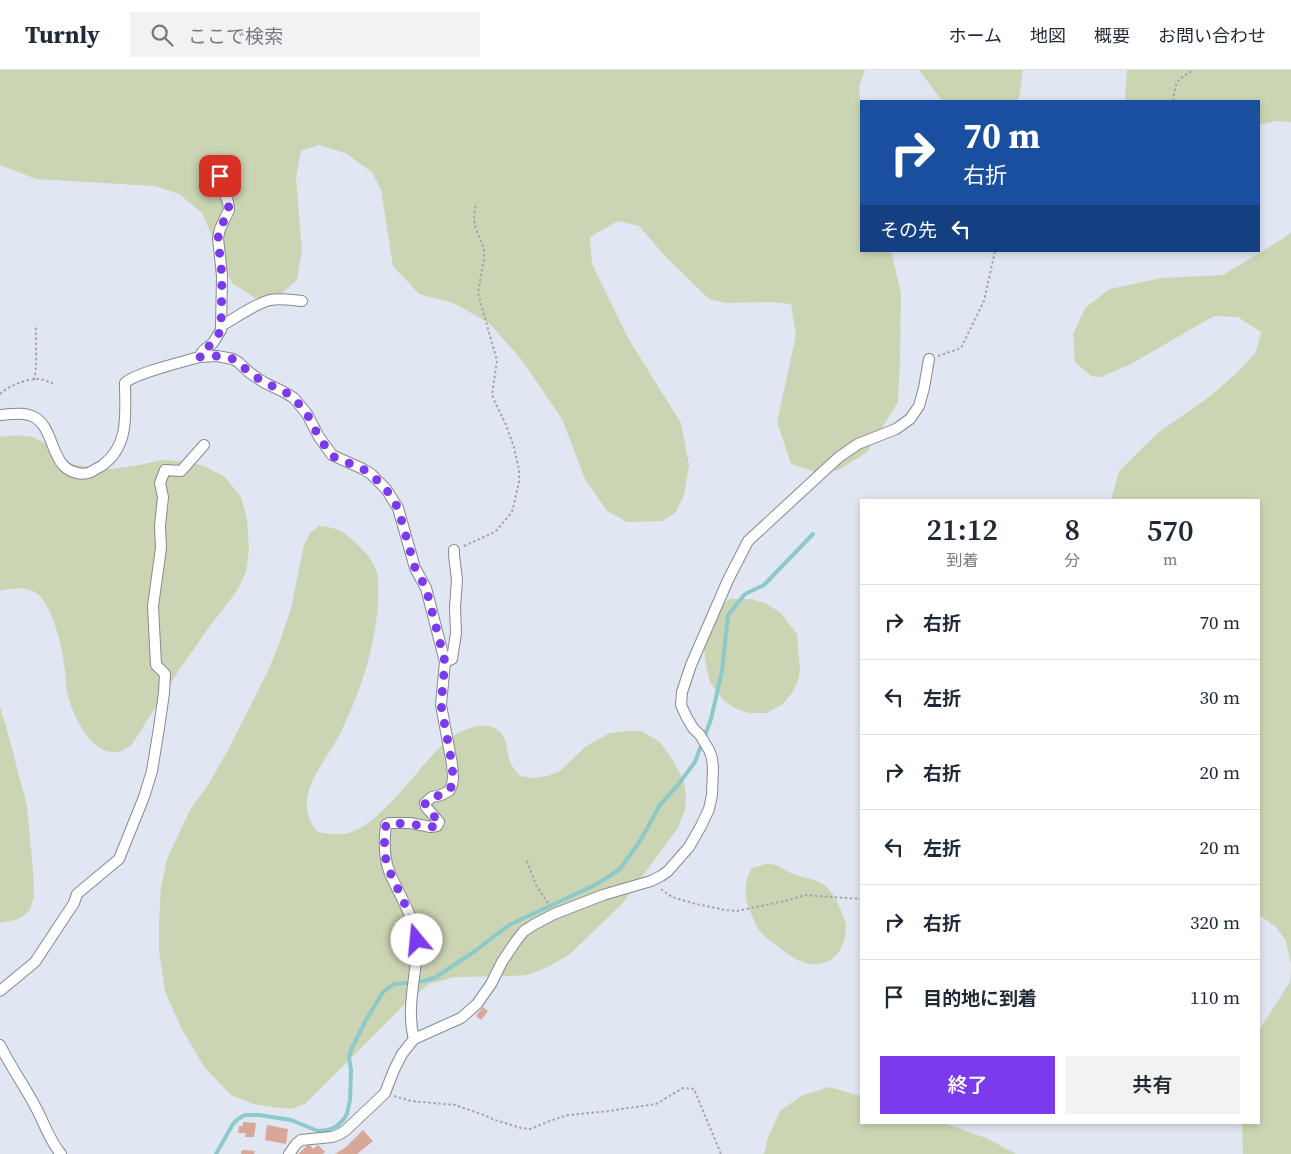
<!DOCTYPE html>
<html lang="ja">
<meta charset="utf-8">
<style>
body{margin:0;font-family:"Source Serif 4","Noto Sans JP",serif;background:#f2f2f3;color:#1f2937;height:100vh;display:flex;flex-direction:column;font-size:19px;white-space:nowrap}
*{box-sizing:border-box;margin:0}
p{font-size:16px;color:#747a83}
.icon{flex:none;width:28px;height:28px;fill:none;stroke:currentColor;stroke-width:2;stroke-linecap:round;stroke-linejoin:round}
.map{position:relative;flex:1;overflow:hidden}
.drawer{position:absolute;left:860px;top:429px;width:400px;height:625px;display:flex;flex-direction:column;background:#fff;border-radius:0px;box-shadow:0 2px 8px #0003}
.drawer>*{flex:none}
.guide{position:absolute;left:860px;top:30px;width:400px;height:152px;border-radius:0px;box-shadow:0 2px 8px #0003;background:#1a4fa0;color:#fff;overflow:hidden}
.pin{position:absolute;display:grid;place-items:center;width:42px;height:42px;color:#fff;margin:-21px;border-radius:10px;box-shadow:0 2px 8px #0006}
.me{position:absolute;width:55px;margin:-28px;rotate:343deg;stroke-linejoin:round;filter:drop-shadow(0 0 4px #0008)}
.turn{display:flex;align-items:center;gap:18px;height:105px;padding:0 20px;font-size:22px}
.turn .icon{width:65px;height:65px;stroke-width:2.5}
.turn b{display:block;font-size:35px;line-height:42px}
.then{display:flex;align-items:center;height:48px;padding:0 20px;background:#0003;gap:10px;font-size:19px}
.eta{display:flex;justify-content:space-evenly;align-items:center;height:85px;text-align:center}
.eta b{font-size:30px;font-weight:600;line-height:35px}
.action{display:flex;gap:10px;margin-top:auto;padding:10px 20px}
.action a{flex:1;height:58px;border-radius:0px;background:#7c3aed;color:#fff;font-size:20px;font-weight:600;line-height:58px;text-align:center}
.action a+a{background:#f2f2f3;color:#1f2937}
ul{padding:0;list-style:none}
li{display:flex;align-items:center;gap:15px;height:75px;padding:0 20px;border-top:1px solid #e0e1e3}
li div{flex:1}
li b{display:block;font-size:19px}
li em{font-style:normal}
header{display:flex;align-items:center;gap:30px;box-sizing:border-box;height:70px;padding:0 25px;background:#fff;border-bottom:1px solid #e0e1e3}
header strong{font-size:24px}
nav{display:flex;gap:28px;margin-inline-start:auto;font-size:18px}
.search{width:350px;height:45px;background:#f2f2f3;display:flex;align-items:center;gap:12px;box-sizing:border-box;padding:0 18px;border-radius:0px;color:#747a83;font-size:19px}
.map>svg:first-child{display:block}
.green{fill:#ccd5b3}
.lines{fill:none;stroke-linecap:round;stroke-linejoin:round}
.stream{stroke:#8bc9ca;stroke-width:4}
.building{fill:#d8a797}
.minor-casing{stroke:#848a93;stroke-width:12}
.path{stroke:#a1a5ae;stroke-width:2;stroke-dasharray:2.5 2.5;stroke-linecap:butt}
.minor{stroke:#fff;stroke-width:10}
.route{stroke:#7c3aed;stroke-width:9;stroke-dasharray:0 16.2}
</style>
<header>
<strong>Turnly</strong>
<div class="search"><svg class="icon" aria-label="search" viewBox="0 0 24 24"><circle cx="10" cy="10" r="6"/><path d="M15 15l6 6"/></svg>ここで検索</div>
<nav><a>ホーム</a><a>地図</a><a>概要</a><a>お問い合わせ</a></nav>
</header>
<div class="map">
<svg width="1291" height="1084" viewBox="0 0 1291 1084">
<rect width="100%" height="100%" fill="#e1e7f2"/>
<g class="green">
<polygon points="0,0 865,0 859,16 861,43 861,181 891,181 901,223 900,291 898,332 867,382 839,400 818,403 791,394 777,352 796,265 791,234 771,232 726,233 709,229 664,185 639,156 618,151 590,167 592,194 628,268 681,353 689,395 684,425 676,442 662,451 627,452 607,441 585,409 562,349 521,289 489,253 453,233 419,224 393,196 381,120 372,102 345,83 319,75 301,81 296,108 302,180 297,210 279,226 255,228 232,213 202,143 179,124 155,116 36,109 0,95"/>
<polygon points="919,0 1023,0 1019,29 1018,31 942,31"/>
<polygon points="1127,0 1291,0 1291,52 1277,51 1259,55 1259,31 1125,31"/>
<polygon points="1291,162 1291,895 1286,871 1276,857 1259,845 1259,430 1111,430 1119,401 1159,362 1209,327 1238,302 1256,282 1261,262 1238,247 1214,246 1129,295 1101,307 1091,306 1075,292 1073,264 1085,238 1110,219 1162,208 1223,205 1284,168"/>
<path d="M16,365L33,367L43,372L72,394L88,397L112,399L139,395L162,390L190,392L206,397L225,407L241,427L247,450L249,480L246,502L237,521L207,560L179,600L131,676C126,678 121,682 117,682C91,686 71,642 67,622C65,613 66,604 64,595C62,575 53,541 40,526C30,516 12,518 0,521V367Z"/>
<path d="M319,456C339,457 347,464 361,478C368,485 374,493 377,503C379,512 378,524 378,533C375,579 360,623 340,664C332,679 321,693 313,710C311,714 309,719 308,724C305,739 308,750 318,762C329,764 341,766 352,762C364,757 374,749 383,740C406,719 424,691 448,670C459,660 487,648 500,662C509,672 506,683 511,694C513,698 517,702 520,706L533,708L548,706L560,701L586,676L610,663L625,661H641L660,672L673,690L684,712L686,724L685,739L678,758L622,834L570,884L548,897L527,905L510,906L455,907L429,914L408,931L306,1033L292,1039L272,1037L253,1034L231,1025L205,998L181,958L165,921L159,881V851L161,817L167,789L190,740L208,715L228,680L268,601L280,571L291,538L304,475L310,463Z"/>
<polygon points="730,529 751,529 765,533 781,543 797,564 800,600 798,611 792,623 783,634 767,643 750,643 736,639 724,631 710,612 705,590 704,571 716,538"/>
<polygon points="0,637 6,656 27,736 33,800 34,827 30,840 19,849 0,853"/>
<path d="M767,794C780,794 781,799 791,803C802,808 814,808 824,815C831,820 836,829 839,836C842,843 846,851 846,858C844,897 811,904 784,881C775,874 761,866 756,855C747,835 740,819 752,798Z"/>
<polygon points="1291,895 1291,1084 1243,1084 1242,1053 1259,1052 1259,960 1290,912"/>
<polygon points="829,1017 861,1026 861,1052 943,1053 986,1068 1016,1084 764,1084 768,1068 780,1041 801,1026"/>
</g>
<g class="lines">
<polyline class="stream" points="216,1084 233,1054 238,1049 245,1045 259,1045 291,1050 318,1061 328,1060 337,1056 343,1050 347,1044 350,1030 351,1000 349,987 352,978 366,950 383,922 394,914 424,911 436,907 475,881 509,855 597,814 620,799 640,771 660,735 677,716 695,692 711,649 722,601 728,545 745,524 764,515 813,464"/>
</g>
<g class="building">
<polygon points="483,937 488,941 481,950 476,946"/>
<polygon points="243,1052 256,1053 254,1067 245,1067 246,1063 238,1063 239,1056 243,1056"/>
<polygon points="267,1055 288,1059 286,1074 265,1070"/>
<polygon points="363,1060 373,1071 357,1084 335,1084 346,1077"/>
<polygon points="309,1074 313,1079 318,1075 325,1082 322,1084 298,1084"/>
<polygon points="242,1080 255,1081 254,1084 241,1084"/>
</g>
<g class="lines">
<g class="minor-casing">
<g id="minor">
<path d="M221,256C236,248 254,234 270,230C280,228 291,230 302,231"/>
<path d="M199,287L217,286L233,289L238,292L250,303L265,313L282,321L294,328L307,344L319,367L332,385L363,399L371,404L386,419L398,438L415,498L426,518L445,592L441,635L452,694L453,708L452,715L449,721L441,725L432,727L425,733L426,737L439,752L437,756L431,757L410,753H389L386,755C384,770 384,787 389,801C398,823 413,845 417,869C418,879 416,890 415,900C412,923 408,947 414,969"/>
<path d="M0,345C11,344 24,342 34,347C51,356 51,382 63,395C69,402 82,406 91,402C95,399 101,397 104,394C130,374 125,342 125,313C135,303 183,292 199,287L203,281L213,273L221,260L222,206L218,168L220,159L229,140L228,132L221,115L220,93"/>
<polyline points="445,592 452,589 456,563 455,537 457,510 454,485 454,480"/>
<polyline points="0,921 35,892 74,833 77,824 119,789 144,727 152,701 159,658 164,623 165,604 156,595 153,536 161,478 160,456 163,427 160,413 165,400 181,401 204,375"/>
<path d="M0,975C10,996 24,1015 35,1036C44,1052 49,1070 61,1084"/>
<polyline points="289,1084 296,1074 301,1070 332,1067 340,1064 346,1060 385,1023 394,1000 402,984 414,969 461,948 477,934 491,914 502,892 516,871 524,861 535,854 554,844 603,825 651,811 661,806 668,801 689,777 701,756 709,739 712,725 713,698 712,688 709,680 700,665 693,658 686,646 681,635 682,622 691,595 728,510 748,471 839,387 858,374 896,359 910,349 919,336 924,318 929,289"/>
</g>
</g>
<g class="path">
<path d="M1173,31C1176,11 1175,11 1194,0"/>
<polyline points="938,286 961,278 984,231 995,181"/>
<path d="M34,310C38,293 35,274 36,256"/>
<path d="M0,324C10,315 24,310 37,309C43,309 48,312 53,313"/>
<polyline points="464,476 495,462 512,442 519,412 519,400 514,377 506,355 494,330 492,324 497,291 478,223 484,188 484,179 475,157 474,146 476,133"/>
<polyline points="527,791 536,815 549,835"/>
<polyline points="661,819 672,827 696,834 725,840 737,841 785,831 805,825 861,829"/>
<polyline points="394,1026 411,1031 455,1035 484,1045 495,1050 521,1058 530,1059 555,1049 568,1045 608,1041 656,1034 683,1018 694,1019 721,1084"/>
</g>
<use href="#minor" class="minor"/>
</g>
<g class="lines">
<path class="route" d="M220,106L221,115L228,132L229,140L220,159L218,168L222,206L221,260L213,273L203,281L199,287L218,286L233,289L238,292L250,303L265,313L282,320L294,328L307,344L319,367L332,386L363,399L371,404L386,419L398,438L415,498L426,518L445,592L441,635L452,694L453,708L452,715L449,721L441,725L432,727L425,733L426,737L439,752L437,756L431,757L410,754L389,753L386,755C384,766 384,779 386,790C389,803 396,814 401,826C408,840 413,855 417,870"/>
</g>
</svg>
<div class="pin" style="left:220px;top:106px;background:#d93025"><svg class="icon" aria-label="arrive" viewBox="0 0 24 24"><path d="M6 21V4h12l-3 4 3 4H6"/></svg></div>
<svg class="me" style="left:417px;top:870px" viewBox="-20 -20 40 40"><circle r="19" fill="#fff"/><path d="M0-13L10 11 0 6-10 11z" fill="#7c3aed"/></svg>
<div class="guide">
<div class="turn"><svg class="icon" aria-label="right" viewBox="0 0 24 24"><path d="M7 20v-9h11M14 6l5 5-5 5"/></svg><div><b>70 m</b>右折</div></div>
<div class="then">その先<svg class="icon" aria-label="left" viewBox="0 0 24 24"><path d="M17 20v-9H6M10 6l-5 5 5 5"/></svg></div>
</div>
<section class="drawer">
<div class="eta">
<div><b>21:12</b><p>到着</p></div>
<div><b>8</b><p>分</p></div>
<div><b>570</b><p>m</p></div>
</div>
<ul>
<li><svg class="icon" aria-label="right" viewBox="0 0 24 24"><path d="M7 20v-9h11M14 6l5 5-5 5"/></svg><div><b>右折</b></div><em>70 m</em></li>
<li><svg class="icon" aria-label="left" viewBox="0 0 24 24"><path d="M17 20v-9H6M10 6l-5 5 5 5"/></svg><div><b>左折</b></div><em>30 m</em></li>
<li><svg class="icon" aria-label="right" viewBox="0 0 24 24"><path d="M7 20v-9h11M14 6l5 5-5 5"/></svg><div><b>右折</b></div><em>20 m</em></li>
<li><svg class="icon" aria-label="left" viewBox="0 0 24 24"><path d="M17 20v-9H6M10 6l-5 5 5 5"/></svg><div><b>左折</b></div><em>20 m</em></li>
<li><svg class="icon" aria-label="right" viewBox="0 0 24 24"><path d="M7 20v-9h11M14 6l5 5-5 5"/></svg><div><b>右折</b></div><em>320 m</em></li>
<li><svg class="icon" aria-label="arrive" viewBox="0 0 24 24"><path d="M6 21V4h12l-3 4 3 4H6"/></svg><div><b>目的地に到着</b></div><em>110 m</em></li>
</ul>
<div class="action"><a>終了</a><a>共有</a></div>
</section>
</div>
